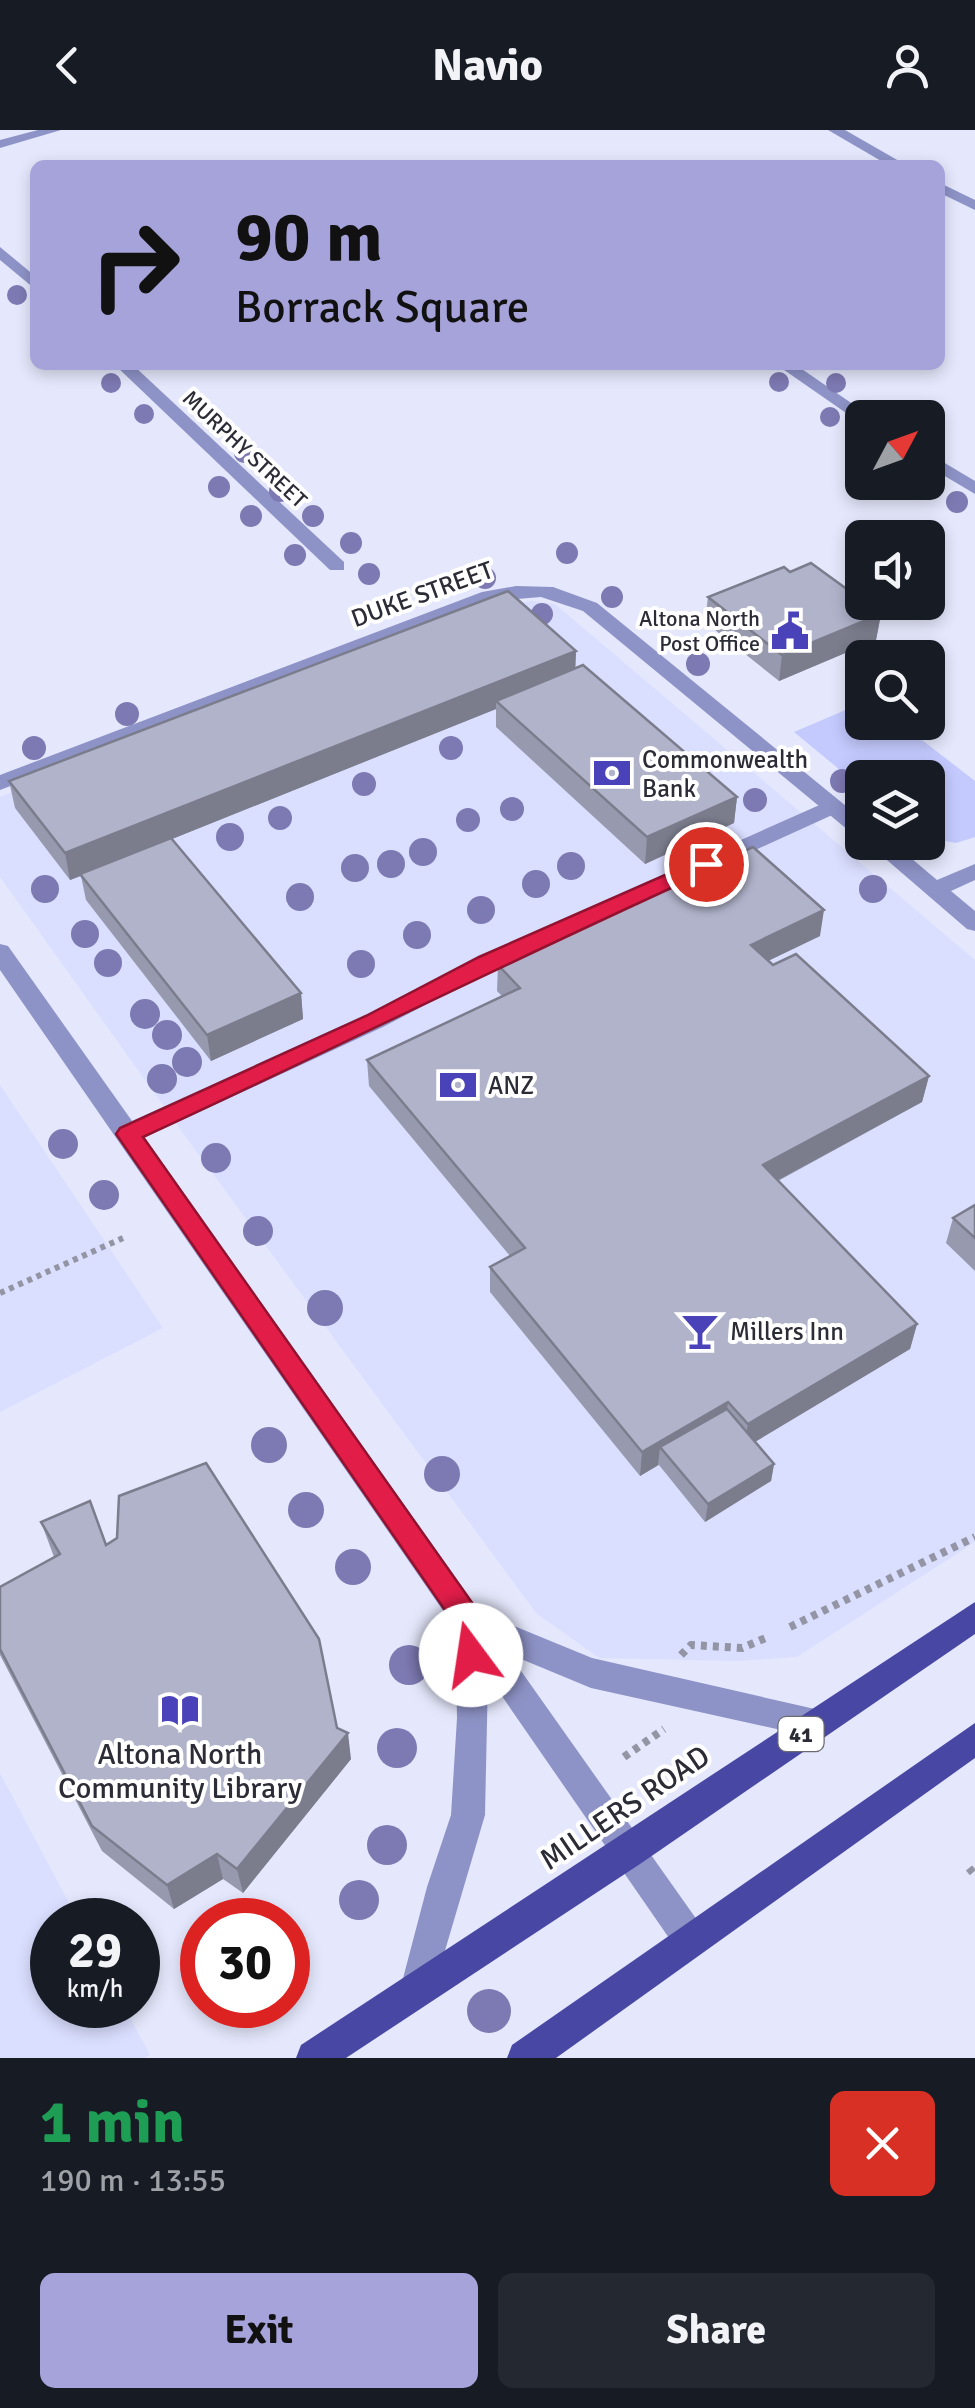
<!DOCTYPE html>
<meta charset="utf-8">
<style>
body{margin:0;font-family:Signika,sans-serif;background:#242831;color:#f1f3f6;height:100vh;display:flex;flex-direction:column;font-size:38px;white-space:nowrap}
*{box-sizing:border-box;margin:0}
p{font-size:32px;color:#9ea1a6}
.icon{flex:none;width:55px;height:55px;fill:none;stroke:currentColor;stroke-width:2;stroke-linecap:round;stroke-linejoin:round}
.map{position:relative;height:1928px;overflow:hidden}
.details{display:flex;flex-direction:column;background:#171b24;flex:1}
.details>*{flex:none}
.banner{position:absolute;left:30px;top:30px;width:915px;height:210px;border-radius:15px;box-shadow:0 5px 15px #0003;background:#a6a3da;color:#111;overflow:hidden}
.needle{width:65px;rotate:49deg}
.buttons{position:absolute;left:845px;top:270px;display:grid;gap:20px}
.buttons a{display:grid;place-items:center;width:100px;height:100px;border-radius:15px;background:#171b24;box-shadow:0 5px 15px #0003;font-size:50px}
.speed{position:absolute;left:30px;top:1768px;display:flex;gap:20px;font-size:50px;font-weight:700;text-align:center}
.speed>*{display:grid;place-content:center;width:130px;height:130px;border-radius:50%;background:#171b24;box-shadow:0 5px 15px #0003;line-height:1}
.speed small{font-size:25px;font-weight:400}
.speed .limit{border:15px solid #d22;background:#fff;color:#111}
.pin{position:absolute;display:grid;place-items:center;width:85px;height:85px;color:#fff;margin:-42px;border:5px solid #fff;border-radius:50%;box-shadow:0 2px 10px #0007}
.me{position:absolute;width:110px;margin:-55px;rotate:346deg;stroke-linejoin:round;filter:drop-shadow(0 0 8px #0008)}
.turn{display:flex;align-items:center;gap:35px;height:210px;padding:0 40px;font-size:45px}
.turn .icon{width:130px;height:130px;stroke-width:2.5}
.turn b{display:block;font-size:70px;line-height:85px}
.round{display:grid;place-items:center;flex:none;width:105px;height:105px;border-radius:15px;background:#242831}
.summary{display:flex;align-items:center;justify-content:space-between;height:170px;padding:0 40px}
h1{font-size:60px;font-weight:700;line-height:75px;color:#1e9e55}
.button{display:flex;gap:20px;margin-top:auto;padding:20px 40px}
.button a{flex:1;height:115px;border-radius:15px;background:#a6a3da;color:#111;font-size:40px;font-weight:700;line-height:115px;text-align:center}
.button a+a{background:#242831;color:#f1f3f6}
header{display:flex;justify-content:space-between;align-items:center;height:130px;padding:0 40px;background:#171b24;font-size:45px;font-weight:700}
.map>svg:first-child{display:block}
.built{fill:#dbdfff}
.green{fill:#c4cafe}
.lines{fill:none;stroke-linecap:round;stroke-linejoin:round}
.path-far1{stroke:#9395a5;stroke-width:6;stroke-dasharray:5 5;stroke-linecap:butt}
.path{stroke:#9395a5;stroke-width:8;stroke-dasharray:6 6;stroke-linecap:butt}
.lane{fill:#8e93c7;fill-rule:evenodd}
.street{fill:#8e93c7;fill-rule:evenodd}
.primary{fill:#4847a3;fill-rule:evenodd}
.tree{fill:#7d79b2}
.wall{fill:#979aae}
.shaded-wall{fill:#7b7d8d}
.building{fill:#b0b3ca;stroke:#7b7d8d;stroke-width:2.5}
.route{fill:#e11d48;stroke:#92132f;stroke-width:2.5}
.labels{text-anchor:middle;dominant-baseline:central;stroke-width:8;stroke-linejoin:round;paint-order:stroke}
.far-street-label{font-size:22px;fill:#2b2c35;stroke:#fff}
.far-poi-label{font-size:22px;fill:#2b2c35;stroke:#fff;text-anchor:end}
.shield{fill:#fff;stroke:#6b6b72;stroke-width:2.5}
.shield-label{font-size:22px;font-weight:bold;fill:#2b2c35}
.street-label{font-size:25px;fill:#2b2c35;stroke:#fff}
.poi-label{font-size:25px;fill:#2b2c35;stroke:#fff;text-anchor:start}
.near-poi-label{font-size:30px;fill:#2b2c35;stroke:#fff}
.near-street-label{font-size:30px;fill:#2b2c35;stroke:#fff}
</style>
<header><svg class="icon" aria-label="back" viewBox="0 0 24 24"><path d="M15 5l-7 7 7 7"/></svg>Navio<svg class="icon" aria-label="person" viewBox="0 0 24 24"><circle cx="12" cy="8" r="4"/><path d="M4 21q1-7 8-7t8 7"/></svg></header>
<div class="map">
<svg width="975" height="1928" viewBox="0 0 975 1928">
<rect width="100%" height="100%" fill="#e5e8fc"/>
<g class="built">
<polygon points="532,471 555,474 975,830 975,1412 797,1527 735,1531 599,1528 536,1483 185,1006 0,747 0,667 500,476"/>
<polygon points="0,955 163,1198 0,1282"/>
<polygon points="0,1643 78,1790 52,1790 52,1875 123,1875 150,1925 145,1928 0,1928"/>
</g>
<polygon class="green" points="862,573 862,592 900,593 975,651 975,707 956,713 928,708 928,648 862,648 862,658 794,602"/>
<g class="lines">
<polyline class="path-far1" points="0,1163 123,1108"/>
<g class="path">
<polyline points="790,1497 975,1407"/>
<polyline points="681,1525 691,1515 742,1518 768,1507"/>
<polyline points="624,1627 664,1599"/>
<polyline points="969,1738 975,1745"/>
</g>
<polygon class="lane" points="833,669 844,676 841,681 494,839 383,897 137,1011 119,1011 115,1004 119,997 365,885 478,827"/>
<g class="street">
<polygon points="38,0 61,0 0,18 0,10"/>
<polygon points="828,0 845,0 906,35 888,35"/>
<polygon points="940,53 975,70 975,80 940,63"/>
<polygon points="0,117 35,146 35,159 0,130"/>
<polygon points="115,235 133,235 344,432 344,440 330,440"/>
<polygon points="777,235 796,235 873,288 859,292"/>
<polygon points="928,323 975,351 975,364 928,336"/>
<polygon points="516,456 553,457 597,473 862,689 862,707 854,705 583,481 541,467 494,471 0,660 0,645 482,462"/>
<polygon points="866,712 892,712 937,750 975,734 975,750 951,761 975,781 975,801 967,799"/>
<polygon points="0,814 8,816 480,1482 592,1528 828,1582 833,1593 828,1604 817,1608 591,1558 509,1524 702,1797 707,1809 702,1821 690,1826 678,1821 488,1546 485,1685 431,1868 419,1874 407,1868 401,1856 427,1757 451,1685 457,1588 455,1498 0,840"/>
</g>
<g class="primary">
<polygon points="975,1472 975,1504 640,1734 346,1928 296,1928 301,1915"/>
<polygon points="975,1593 975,1628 556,1928 507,1928 512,1915"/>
</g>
</g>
<g class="tree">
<circle cx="17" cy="165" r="10"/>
<circle cx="779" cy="252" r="10"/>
<circle cx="111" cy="253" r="10"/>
<circle cx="836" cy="253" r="10"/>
<circle cx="144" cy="284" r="10"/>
<circle cx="830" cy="287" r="10"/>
<circle cx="244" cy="323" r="10"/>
<circle cx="219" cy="357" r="11"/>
<circle cx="280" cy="361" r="11"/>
<circle cx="957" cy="372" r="11"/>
<circle cx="251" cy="386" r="11"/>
<circle cx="313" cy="386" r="11"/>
<circle cx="351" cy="413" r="11"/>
<circle cx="567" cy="423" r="11"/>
<circle cx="295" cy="425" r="11"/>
<circle cx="369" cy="444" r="11"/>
<circle cx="485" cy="448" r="11"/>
<circle cx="612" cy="467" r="11"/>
<circle cx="542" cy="484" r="11"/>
<circle cx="698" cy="534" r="12"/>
<circle cx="127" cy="584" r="12"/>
<circle cx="34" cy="618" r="12"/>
<circle cx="451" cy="618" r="12"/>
<circle cx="842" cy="651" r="12"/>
<circle cx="364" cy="654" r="12"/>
<circle cx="755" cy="670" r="12"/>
<circle cx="512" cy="679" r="12"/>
<circle cx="280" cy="688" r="12"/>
<circle cx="468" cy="690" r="12"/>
<circle cx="230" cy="707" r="14"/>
<circle cx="423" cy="722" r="14"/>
<circle cx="391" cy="734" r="14"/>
<circle cx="571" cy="736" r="14"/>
<circle cx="355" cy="738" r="14"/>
<circle cx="536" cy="754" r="14"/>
<circle cx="45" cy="759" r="14"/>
<circle cx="873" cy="759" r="14"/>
<circle cx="300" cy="767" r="14"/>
<circle cx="481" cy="780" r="14"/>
<circle cx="85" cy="804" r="14"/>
<circle cx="417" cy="805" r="14"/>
<circle cx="108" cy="833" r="14"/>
<circle cx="361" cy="834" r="14"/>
<circle cx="145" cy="884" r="15"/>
<circle cx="167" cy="905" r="15"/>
<circle cx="187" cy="932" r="15"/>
<circle cx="162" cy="949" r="15"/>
<circle cx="63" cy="1014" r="15"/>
<circle cx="216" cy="1028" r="15"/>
<circle cx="104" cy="1065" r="15"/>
<circle cx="258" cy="1101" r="15"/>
<circle cx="325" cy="1178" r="18"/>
<circle cx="269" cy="1315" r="18"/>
<circle cx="442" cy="1344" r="18"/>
<circle cx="306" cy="1380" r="18"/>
<circle cx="353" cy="1437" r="18"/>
<circle cx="409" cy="1535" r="20"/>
<circle cx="397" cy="1618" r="20"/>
<circle cx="387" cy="1715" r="20"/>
<circle cx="359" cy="1770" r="20"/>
<circle cx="489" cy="1881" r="22"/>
</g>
<g class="wall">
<polygon points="790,442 881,484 876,510 779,551 705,492 708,467"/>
<polygon points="576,521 575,538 737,667 734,693 645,734 496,597 496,579 172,709 301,863 303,889 211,931 86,770 81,746 70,750 15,678 9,651"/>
<polygon points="820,806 768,831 929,946 922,972 778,1051 917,1194 910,1219 755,1312 774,1334 771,1351 705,1392 659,1335 640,1346 490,1162 490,1137 510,1126 369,956 367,930 503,867 497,861 498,835"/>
<polygon points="975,1075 975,1141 946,1113 953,1088"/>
<polygon points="41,1392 106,1415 337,1598 351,1629 243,1763 223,1749 174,1779 102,1721 0,1525 0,1457 54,1427"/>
</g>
<g class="shaded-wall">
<polygon points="881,484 876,510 779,551 782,525"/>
<polygon points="576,521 575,547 496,571 496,579 70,750 65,723"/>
<polygon points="737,667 734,693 645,734 647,707"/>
<polygon points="824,780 820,806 747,841 751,815"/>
<polygon points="301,863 303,889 211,931 207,905"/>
<polygon points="929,946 922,972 758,1061 763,1035"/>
<polygon points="917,1194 910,1219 743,1319 748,1294"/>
<polygon points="728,1272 724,1297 660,1317 658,1335 640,1346 642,1322"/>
<polygon points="774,1334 771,1351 705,1392 708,1374"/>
<polygon points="348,1603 351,1629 243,1763 237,1739"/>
<polygon points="217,1724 223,1749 174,1779 167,1755"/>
</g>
<g class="building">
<polygon points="811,433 881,484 782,525 708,467 784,437 790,442"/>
<polygon points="508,461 576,521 65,723 9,651"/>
<polygon points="583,535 737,667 647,707 496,571"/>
<polygon points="171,708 301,863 207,905 80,744"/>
<polygon points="753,717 824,780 751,815 773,835 796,824 929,946 763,1035 917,1194 748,1294 728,1272 642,1322 490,1137 525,1118 367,930 520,858 498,835"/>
<polygon points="975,1075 975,1108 953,1088"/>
<polygon points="727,1279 774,1334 708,1374 660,1317"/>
<polygon points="206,1333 319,1509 337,1598 348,1603 237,1739 217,1724 167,1755 92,1696 0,1519 0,1457 60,1424 41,1392 90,1371 106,1415 117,1408 119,1366"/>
</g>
<path class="route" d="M706,727L716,734L713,739C522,825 334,919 143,1007L480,1484L486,1525L481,1534L471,1538L461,1534L456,1496L116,1004L120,998L366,886L479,827Z"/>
<defs>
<g id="civic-bare" transform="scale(3)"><path d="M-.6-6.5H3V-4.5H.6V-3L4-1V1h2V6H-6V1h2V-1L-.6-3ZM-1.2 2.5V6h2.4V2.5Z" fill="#4a42b8" stroke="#fff" stroke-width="2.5" paint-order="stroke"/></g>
<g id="bank-bare" transform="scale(3)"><path d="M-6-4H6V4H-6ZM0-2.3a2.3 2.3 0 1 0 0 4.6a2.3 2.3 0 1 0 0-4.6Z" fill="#4a42b8" stroke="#fff" stroke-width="2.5" paint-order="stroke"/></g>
<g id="bar-bare" transform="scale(3)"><path d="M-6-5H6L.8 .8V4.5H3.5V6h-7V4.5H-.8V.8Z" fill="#4a42b8" stroke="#fff" stroke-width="2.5" paint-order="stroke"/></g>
<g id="library-bare" transform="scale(3)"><path d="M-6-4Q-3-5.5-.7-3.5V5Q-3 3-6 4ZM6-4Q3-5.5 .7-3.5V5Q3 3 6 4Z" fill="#4a42b8" stroke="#fff" stroke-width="2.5" paint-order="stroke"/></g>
</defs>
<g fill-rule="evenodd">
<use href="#civic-bare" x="790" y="501"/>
<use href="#bank-bare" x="612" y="643"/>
<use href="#bank-bare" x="458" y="955"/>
<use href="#bar-bare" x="700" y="1201"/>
<use href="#library-bare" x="180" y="1580"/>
</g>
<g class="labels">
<g class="far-street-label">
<text transform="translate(245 319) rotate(43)">MURPHY STREET</text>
</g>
<g class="far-poi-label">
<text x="760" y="488">Altona North<tspan x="760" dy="25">Post Office</tspan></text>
</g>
<rect class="shield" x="778.5" y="1587" width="45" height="34" rx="8"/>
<g class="shield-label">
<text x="801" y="1604">41</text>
</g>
<g class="street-label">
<text transform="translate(422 464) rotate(-20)">DUKE STREET</text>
</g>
<g class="poi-label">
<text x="642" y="629">Commonwealth<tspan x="642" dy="29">Bank</tspan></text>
<text x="488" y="955">ANZ</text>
<text x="730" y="1201">Millers Inn</text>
</g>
<g class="near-poi-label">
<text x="180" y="1624">Altona North<tspan x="180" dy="34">Community Library</tspan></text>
</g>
<g class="near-street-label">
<text transform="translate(625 1678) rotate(-34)">MILLERS ROAD</text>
</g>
</g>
</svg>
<div class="buttons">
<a><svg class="needle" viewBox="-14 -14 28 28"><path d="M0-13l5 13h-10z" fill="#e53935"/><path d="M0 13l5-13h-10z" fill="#9ea1a6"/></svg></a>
<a><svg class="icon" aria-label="sound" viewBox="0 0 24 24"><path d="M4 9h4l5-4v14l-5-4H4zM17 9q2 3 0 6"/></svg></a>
<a><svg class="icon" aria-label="search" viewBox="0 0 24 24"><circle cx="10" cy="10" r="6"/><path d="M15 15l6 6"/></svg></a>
<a><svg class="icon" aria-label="layers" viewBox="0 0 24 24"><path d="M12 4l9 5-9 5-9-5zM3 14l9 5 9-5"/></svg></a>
</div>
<div class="speed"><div>29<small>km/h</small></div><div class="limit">30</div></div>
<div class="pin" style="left:706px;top:734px;background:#d93025"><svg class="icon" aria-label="arrive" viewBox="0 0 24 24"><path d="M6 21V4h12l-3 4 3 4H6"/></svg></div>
<svg class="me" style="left:471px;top:1525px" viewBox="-20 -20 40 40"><circle r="19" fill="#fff"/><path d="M0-13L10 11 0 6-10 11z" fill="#e11d48"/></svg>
<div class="banner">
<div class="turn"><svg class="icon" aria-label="right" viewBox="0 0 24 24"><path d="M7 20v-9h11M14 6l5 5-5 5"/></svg><div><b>90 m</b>Borrack Square</div></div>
</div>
</div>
<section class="details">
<div class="summary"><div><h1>1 min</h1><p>190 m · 13:55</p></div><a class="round" style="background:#d93025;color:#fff"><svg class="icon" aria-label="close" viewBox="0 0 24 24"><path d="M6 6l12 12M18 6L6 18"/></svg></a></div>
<div class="button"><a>Exit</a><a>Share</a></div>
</section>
